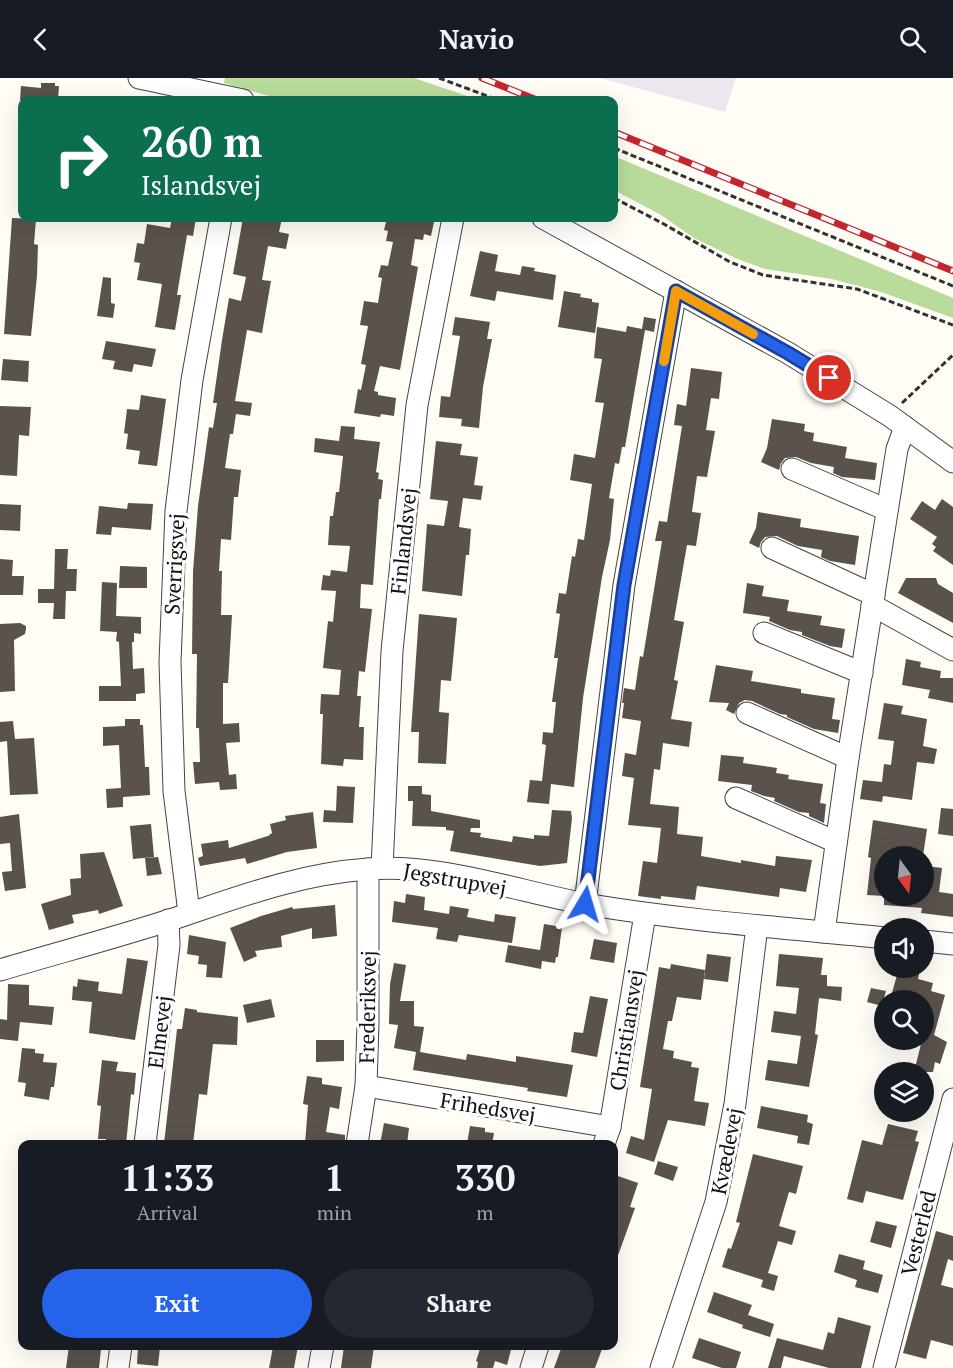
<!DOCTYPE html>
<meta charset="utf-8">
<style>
body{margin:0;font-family:"PT Serif",serif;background:#242831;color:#f1f3f6;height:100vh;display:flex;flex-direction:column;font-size:22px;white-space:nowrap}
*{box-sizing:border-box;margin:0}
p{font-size:20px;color:#9ea1a6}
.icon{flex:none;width:33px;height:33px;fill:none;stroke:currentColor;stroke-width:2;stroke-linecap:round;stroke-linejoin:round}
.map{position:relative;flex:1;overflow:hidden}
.panel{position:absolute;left:18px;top:1062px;width:600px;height:210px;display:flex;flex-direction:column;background:#171b24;border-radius:12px;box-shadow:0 6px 24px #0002}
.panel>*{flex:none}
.guide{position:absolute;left:18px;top:18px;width:600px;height:126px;border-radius:12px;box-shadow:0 6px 24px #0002;background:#0b6e4f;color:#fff;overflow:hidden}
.needle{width:39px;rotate:165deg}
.controls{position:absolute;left:874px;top:768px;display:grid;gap:12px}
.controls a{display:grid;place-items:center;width:60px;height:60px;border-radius:50%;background:#171b24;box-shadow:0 6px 24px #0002;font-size:30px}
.pin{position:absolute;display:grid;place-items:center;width:51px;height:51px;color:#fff;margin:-26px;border:3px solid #fff;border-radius:50%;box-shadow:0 2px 6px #0007}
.me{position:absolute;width:66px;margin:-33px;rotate:7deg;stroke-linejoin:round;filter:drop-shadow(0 0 4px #0008)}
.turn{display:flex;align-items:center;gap:21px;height:126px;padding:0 24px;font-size:27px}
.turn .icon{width:78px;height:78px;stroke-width:2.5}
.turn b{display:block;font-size:42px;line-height:51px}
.eta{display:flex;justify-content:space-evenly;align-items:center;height:102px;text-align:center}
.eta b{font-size:36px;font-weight:800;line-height:42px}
.primary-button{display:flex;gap:12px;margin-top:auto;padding:12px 24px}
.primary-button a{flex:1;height:69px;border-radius:36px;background:#2563eb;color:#fff;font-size:24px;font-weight:800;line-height:69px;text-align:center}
.primary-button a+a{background:#242831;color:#f1f3f6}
header{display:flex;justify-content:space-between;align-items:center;height:78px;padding:0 24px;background:#171b24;font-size:27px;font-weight:800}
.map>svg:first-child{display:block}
.industrial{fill:#eee6ef}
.forest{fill:#b9dc9c}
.building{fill:#5a524d}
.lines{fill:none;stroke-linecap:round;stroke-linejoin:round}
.minor-casing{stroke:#444;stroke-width:23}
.path{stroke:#333;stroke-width:3;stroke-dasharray:6 3;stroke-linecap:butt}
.minor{stroke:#fff;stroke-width:21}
.rail-casing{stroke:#c4262e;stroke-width:7}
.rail{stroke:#fff;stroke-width:4.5;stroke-dasharray:14;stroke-linecap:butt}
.route-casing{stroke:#184099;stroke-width:15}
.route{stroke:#2563eb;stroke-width:10}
.slow{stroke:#f59e0b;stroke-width:10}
.labels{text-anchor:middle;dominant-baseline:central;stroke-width:6;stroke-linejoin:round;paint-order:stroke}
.street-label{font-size:21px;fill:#111;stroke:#fff}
</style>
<header><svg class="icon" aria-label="back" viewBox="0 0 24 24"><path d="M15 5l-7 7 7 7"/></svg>Navio<svg class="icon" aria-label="search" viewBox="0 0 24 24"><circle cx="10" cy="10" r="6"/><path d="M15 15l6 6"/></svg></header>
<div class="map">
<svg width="953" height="1290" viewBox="0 0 953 1290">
<rect width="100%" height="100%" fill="#fffdf5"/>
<polygon class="industrial" points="600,0 736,0 725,34"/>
<g class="forest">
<polygon points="225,0 414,0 479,22 283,22 224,5"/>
<polygon points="614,78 953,220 953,240 881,214 832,201 765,191 735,180 694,160 661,137 614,112"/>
</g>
<g class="building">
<polygon points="41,5 55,5 55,8 59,8 58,22 20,22 21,8 41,10"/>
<polygon points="12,140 36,141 34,166 38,167 37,198 31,258 4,256"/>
<polygon points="172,140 196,140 193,158 187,157 177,217 181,217 175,252 155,249 162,206 137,202 140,185 134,184 137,165 144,166 147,146 170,150"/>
<polygon points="243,140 267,142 268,140 282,140 279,154 289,156 286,171 268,168 262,202 271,203 262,255 247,252 235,323 252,325 250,338 236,336 233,356 230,356 225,390 241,392 238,419 234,419 231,462 221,461 219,493 222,493 221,537 232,537 228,605 223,605 223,646 239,645 240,664 226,665 229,697 236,696 237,711 220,712 219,704 195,706 193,684 200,684 199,650 196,650 197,576 192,576 193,494 198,428 209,349 213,350 217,325 213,325 222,262 229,220 241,223 246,199 233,196"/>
<polygon points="387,140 427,140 426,142 434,144 431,158 424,156 423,162 415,161 411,187 418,189 400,292 380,288 374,313 378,314 378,317 396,320 394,338 381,336 380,339 354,335 358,311 361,312 366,287 361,286 368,248 360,247 364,223 378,225 382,200 378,199 381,187 388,188 393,164 386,163 388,153 384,152"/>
<polygon points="480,173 498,177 495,193 520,197 522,188 535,190 534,193 556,197 553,222 497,213 495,223 470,218"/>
<polygon points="103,199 111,200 111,225 115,226 113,240 97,238"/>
<polygon points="564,213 581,216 580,219 592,221 592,224 599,225 595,255 558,249"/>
<polygon points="455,239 490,244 487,261 492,261 483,309 479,350 461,348 462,341 439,339 441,318 450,319 460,258 452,257"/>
<polygon points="644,239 656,241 654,254 645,252 625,369 622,369 619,386 615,385 609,420 614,421 610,462 602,499 583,620 574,709 551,706 549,726 527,724 530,702 542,703 546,667 542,666 543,654 553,655 556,624 552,624 558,580 554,580 560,536 556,535 559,515 566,516 572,478 575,479 578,461 584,462 592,406 570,402 574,376 595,380 604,325 595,324 602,281 594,280 597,249 626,254 627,248 642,251"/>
<polygon points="106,263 156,271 152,289 134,286 132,294 113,291 115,283 102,281"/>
<polygon points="3,281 29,283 28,304 1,302"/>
<polygon points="691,290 722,294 719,321 711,320 706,352 715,353 707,399 697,398 692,434 701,435 696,468 687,467 674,542 684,544 674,602 678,603 671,641 692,644 689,669 663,665 660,692 654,691 650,726 679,729 677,756 703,759 701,778 741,785 741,782 775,788 776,778 812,782 806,814 780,810 779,819 697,808 695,822 661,818 661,821 638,818 643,783 657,785 661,750 628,747 634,700 622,698 625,675 636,677 641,643 622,640 624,625 622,625 624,610 635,612 640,578 643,579 662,463 655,463 659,443 667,444 682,348 674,347 677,326 686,328"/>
<polygon points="141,317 166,321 157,388 138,386 140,373 126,371 128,356 124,355 127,331 139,332"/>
<polygon points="0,328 31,329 29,358 19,357 17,398 0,397"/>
<polygon points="772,341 805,346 804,353 814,355 813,363 847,369 845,380 877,385 875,402 842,399 833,395 834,389 811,385 796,379 785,380 781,385 779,392 761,384 767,370"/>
<polygon points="341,348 355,349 354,361 380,364 376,394 379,395 378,401 383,402 381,421 379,421 373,507 361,506 360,530 372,531 365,594 359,593 357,618 361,618 359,649 364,649 363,682 344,681 343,688 321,686 323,636 320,636 321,616 339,617 341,592 323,590 328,543 333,544 336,513 321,512 323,497 330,498 331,492 347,494 350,468 328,467 330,438 333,438 336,414 339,414 343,378 314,374 315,360 339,363"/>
<polygon points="436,363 462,366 460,377 478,379 474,407 483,408 481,422 463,420 459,449 471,451 469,477 466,477 462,518 422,513 427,446 444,448 448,423 430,421"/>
<polygon points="942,421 953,429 953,487 933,473 936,469 932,466 937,459 910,441 922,423 935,432"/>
<polygon points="128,425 153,426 151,452 112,449 111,457 96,456 99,428 127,431"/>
<polygon points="0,426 21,427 20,453 0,452"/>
<polygon points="758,434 801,441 800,449 859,458 855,487 830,483 821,479 822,472 798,468 777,458 765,459 761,464 759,470 749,465 756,450"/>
<polygon points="55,471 68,471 67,491 77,491 76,513 66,513 65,541 53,541 54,525 38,525 38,511 54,511"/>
<polygon points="0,481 13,482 12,498 24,498 23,517 0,517"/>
<polygon points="120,488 147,489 147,510 119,510"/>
<polygon points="906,500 936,500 938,506 953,515 953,545 898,515"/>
<polygon points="102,504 117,505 116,538 141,539 141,556 134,555 134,564 132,564 133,591 144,590 145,615 136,616 136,623 99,623 99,608 121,608 119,564 116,563 117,554 100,553"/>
<polygon points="747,505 764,508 762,518 789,522 787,533 822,538 820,547 845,551 842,570 830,568 802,557 802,554 790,552 769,543 770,539 743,535"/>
<polygon points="419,536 457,540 451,603 441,602 439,634 449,635 446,686 418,685 419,654 411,654"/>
<polygon points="20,545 26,548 26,551 25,556 14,562 15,613 0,614 0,546"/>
<polygon points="906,581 921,584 920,589 941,593 940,600 953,600 953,625 928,620 930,612 902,607"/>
<polygon points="716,587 753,593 751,603 801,611 801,615 835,620 832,641 840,642 838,655 814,651 787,639 787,637 780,636 752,623 745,622 739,625 734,636 726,632 729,625 709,624"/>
<polygon points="884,625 903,628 901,636 927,641 923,668 937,671 934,686 917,684 912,722 883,718 882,724 860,721 863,702 882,704 884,686 891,687 894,663 878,661"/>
<polygon points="125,641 140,641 140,647 143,647 145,689 149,689 150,717 123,719 123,729 107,730 106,711 121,710 119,667 103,668 103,649 125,648"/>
<polygon points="13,643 15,661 34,660 38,716 10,717 7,663 0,664 0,644"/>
<polygon points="721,677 744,679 743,685 777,690 776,695 789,697 788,701 823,706 820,725 826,726 824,745 809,738 809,735 799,734 774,723 775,720 764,718 751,713 752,707 718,703"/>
<polygon points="337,708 355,709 353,745 323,744 324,732 336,733"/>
<polygon points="408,708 422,708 422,716 431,717 431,733 480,742 480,750 471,750 470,754 481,755 480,759 512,764 513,758 534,761 534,757 549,758 552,732 571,733 572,740 567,785 540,788 450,773 454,753 446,752 446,749 412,748 413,723 408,723"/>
<polygon points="941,730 953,731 953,758 938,756"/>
<polygon points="313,734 317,770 287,774 247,786 245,780 200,788 198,780 203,778 201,766 228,762 229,770 268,758 272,755 270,746 286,742 285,738"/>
<polygon points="19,736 26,810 5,813 2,794 12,793 10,765 0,766 0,739"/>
<polygon points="873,742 927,751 923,778 885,778 885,818 924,818 927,788 942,790 939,814 953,816 953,839 921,835 922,830 884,827 884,818 867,817 871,780 868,779"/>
<polygon points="151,746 154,779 133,781 130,748"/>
<polygon points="104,774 123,828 99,836 98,832 72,837 74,845 49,852 41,826 71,817 70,801 81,800 80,776"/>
<polygon points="158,779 162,796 147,798 145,780"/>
<polygon points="406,816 425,819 424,832 449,836 450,828 469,831 467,839 494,844 495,836 516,839 512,865 459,857 457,864 436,861 438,850 392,844 394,823 405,825"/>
<polygon points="335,827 337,858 312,861 312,850 281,858 282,869 255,873 257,878 244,884 230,850 261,838 292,829 293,831"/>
<polygon points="544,846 562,849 558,879 556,879 555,885 542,883 541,891 505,884 508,867 540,872"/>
<polygon points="189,857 226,864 222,900 206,899 207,887 198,886 199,878 187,876"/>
<polygon points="594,861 617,865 614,885 590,881"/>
<polygon points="707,876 731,879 728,904 704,901"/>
<polygon points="779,876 823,880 821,897 827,897 827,908 842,909 841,923 819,920 815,956 818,957 809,1009 765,1002 768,982 797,986 801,958 771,954 774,933 796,936 799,910 776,908"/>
<polygon points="127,880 148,883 135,962 89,955 92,924 72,922 73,908 77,909 78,901 99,904 98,913 122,916"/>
<polygon points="394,885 406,887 400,923 414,923 414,948 424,949 420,974 466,982 467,976 516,984 516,978 573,987 567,1019 527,1013 528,1010 413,992 416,974 394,970 398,947 389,946 390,906"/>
<polygon points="671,886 705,892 701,922 677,919 672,943 668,943 663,971 674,973 673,980 692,984 691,989 699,990 694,1023 709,1025 705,1048 668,1042 654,1084 626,1075 631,1058 644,1062 652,1011 640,1009 659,889 670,891"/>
<polygon points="899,890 920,892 918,901 933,905 931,913 945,917 934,957 947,964 940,986 935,984 933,994 914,994 922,962 924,962 924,922 890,922"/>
<polygon points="8,906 29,907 29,927 54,929 52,947 20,944 18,963 0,961 0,941 7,942"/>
<polygon points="871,910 886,913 882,928 867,924"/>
<polygon points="590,918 608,921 597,979 571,974 574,954 583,955"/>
<polygon points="271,921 275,939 247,945 243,927"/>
<polygon points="185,930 197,932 197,934 238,939 237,967 213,966 207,1017 199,1016 193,1066 164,1066 177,951 182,951"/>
<polygon points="316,962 344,962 344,983 316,984"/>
<polygon points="22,970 35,971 35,975 44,976 43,984 57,985 54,1009 51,1009 49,1022 24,1018 26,1005 18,1004"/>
<polygon points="102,982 118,984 116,993 136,995 134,1017 131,1016 126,1066 106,1066 106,1061 98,1061 101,1028 97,1027"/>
<polygon points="307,998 322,1000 322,1006 342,1009 339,1031 330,1029 326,1054 345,1057 345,1066 305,1066 308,1027 303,1026"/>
<polygon points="761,1028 808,1037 807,1044 813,1046 809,1067 797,1065 798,1058 757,1050"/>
<polygon points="384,1045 409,1050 407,1066 380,1066"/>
<polygon points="888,1046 918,1053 915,1063 919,1064 903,1122 866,1113 863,1125 847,1121 862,1062 882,1067"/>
<polygon points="470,1048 485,1050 485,1054 494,1055 492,1066 467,1066"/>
<polygon points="753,1076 803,1088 796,1116 789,1114 779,1148 796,1153 792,1167 778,1163 768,1195 778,1198 774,1213 761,1209 763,1202 722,1189 728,1170 731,1171 740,1145 736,1144"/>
<polygon points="658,1083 678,1089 673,1103 654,1096"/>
<polygon points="618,1098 638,1105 630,1129 635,1130 615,1186 614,1185 614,1112"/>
<polygon points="876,1143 897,1148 891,1170 870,1164"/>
<polygon points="936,1153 953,1158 953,1183 948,1181 941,1207 953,1210 953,1268 931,1262 926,1281 903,1275"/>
<polygon points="839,1176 865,1183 863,1191 883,1197 878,1215 855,1209 857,1202 834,1194"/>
<polygon points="714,1214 752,1227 748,1237 774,1246 770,1259 742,1250 743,1247 707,1234"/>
<polygon points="838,1239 871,1248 861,1290 829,1290 784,1278 781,1290 768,1290 777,1260 823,1272 828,1254 834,1256"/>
<polygon points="699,1260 741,1274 736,1290 722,1290 692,1280"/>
<polygon points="69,1268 97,1268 97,1270 101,1271 99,1290 66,1290"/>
<polygon points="138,1268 160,1269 158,1288 137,1286"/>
<polygon points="282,1268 298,1268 294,1290 269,1290 273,1269 282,1271"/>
<polygon points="344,1268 374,1268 371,1290 341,1290"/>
<polygon points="481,1268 512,1268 507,1287 495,1283 493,1290 477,1290 478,1284 476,1283"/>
<polygon points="562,1268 591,1268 602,1271 595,1290 554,1290"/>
</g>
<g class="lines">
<g class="minor-casing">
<g id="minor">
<polyline points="139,0 243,22"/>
<polyline points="543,140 788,275 890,338 953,384"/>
<polyline points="792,391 887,432"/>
<polyline points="772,470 874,517"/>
<polyline points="872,527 953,572"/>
<polyline points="764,555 862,595"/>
<polyline points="747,635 848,680"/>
<polyline points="736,720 836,764"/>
<polyline points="382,790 392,573 417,327 453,140"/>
<polyline points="585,826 624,507 676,213"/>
<polyline points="189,835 174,713 170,584 176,433 192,302 221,140"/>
<polyline points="824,854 848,680 897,371 905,349"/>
<polyline points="924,863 953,866"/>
<path d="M0,892C57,875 114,860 170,842C236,820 297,796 368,791C440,785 519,814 591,827C688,843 787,850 885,860"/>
<polyline points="366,1008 610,1049"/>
<polyline points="145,1066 169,867 168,842"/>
<polyline points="357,1066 366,1008 368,945 368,791"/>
<polyline points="604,1066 610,1049 645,836"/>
<polyline points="118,1290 121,1268"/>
<polyline points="319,1290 323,1268"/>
<polyline points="531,1290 538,1268"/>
<polyline points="661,1290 716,1124 735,1026 757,848"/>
<polyline points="884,1290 953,1021"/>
</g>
</g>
<g class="path">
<polyline points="439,0 498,22"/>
<polyline points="614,70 953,208"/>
<polyline points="614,120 662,145 730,184 763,197 857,211 953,247"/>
<polyline points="902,325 953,277"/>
</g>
<use href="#minor" class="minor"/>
<g class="rail-casing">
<g id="rail">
<polyline points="482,0 537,22"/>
<polyline points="614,54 953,193"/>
</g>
</g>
<use href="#rail" class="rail"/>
</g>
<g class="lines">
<g class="route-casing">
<polyline id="route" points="585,826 624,507 676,213 788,275 829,300"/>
</g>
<use href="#route" class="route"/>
<polyline class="slow" points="664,283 676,213 753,256"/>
</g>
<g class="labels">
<g class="street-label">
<text transform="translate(403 463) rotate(-84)">Finlandsvej</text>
<text transform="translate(174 486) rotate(-87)">Sverrigsvej</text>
<text transform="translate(455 801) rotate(10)">Jegstrupvej</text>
<text transform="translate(367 929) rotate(-89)">Frederiksvej</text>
<text transform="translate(626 952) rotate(-81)">Christiansvej</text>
<text transform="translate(159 954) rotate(-83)">Elmevej</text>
<text transform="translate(488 1029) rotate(9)">Frihedsvej</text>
<text transform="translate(726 1073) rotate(-79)">Kvædevej</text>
<text transform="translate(918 1155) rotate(-76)">Vesterled</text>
</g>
</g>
</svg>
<div class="controls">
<a><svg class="needle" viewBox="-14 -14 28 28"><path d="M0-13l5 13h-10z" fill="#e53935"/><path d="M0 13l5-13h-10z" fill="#9ea1a6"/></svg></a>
<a><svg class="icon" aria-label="sound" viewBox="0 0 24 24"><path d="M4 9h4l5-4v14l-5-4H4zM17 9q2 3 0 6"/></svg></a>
<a><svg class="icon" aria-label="search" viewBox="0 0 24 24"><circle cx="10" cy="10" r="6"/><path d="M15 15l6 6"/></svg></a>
<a><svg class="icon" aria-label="layers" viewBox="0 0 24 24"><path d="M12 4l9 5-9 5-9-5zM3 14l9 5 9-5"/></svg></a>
</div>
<div class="pin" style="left:829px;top:300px;background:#d93025"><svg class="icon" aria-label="arrive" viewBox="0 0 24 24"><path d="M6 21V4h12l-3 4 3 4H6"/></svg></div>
<svg class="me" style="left:585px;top:826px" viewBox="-20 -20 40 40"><path d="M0-17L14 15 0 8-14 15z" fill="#2563eb" stroke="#fff" stroke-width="4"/></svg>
<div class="guide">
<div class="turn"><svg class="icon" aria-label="right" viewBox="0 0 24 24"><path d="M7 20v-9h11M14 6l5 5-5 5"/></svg><div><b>260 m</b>Islandsvej</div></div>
</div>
<section class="panel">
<div class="eta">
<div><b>11:33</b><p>Arrival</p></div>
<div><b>1</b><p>min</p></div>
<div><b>330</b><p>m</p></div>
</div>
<div class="primary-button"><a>Exit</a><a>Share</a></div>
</section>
</div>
